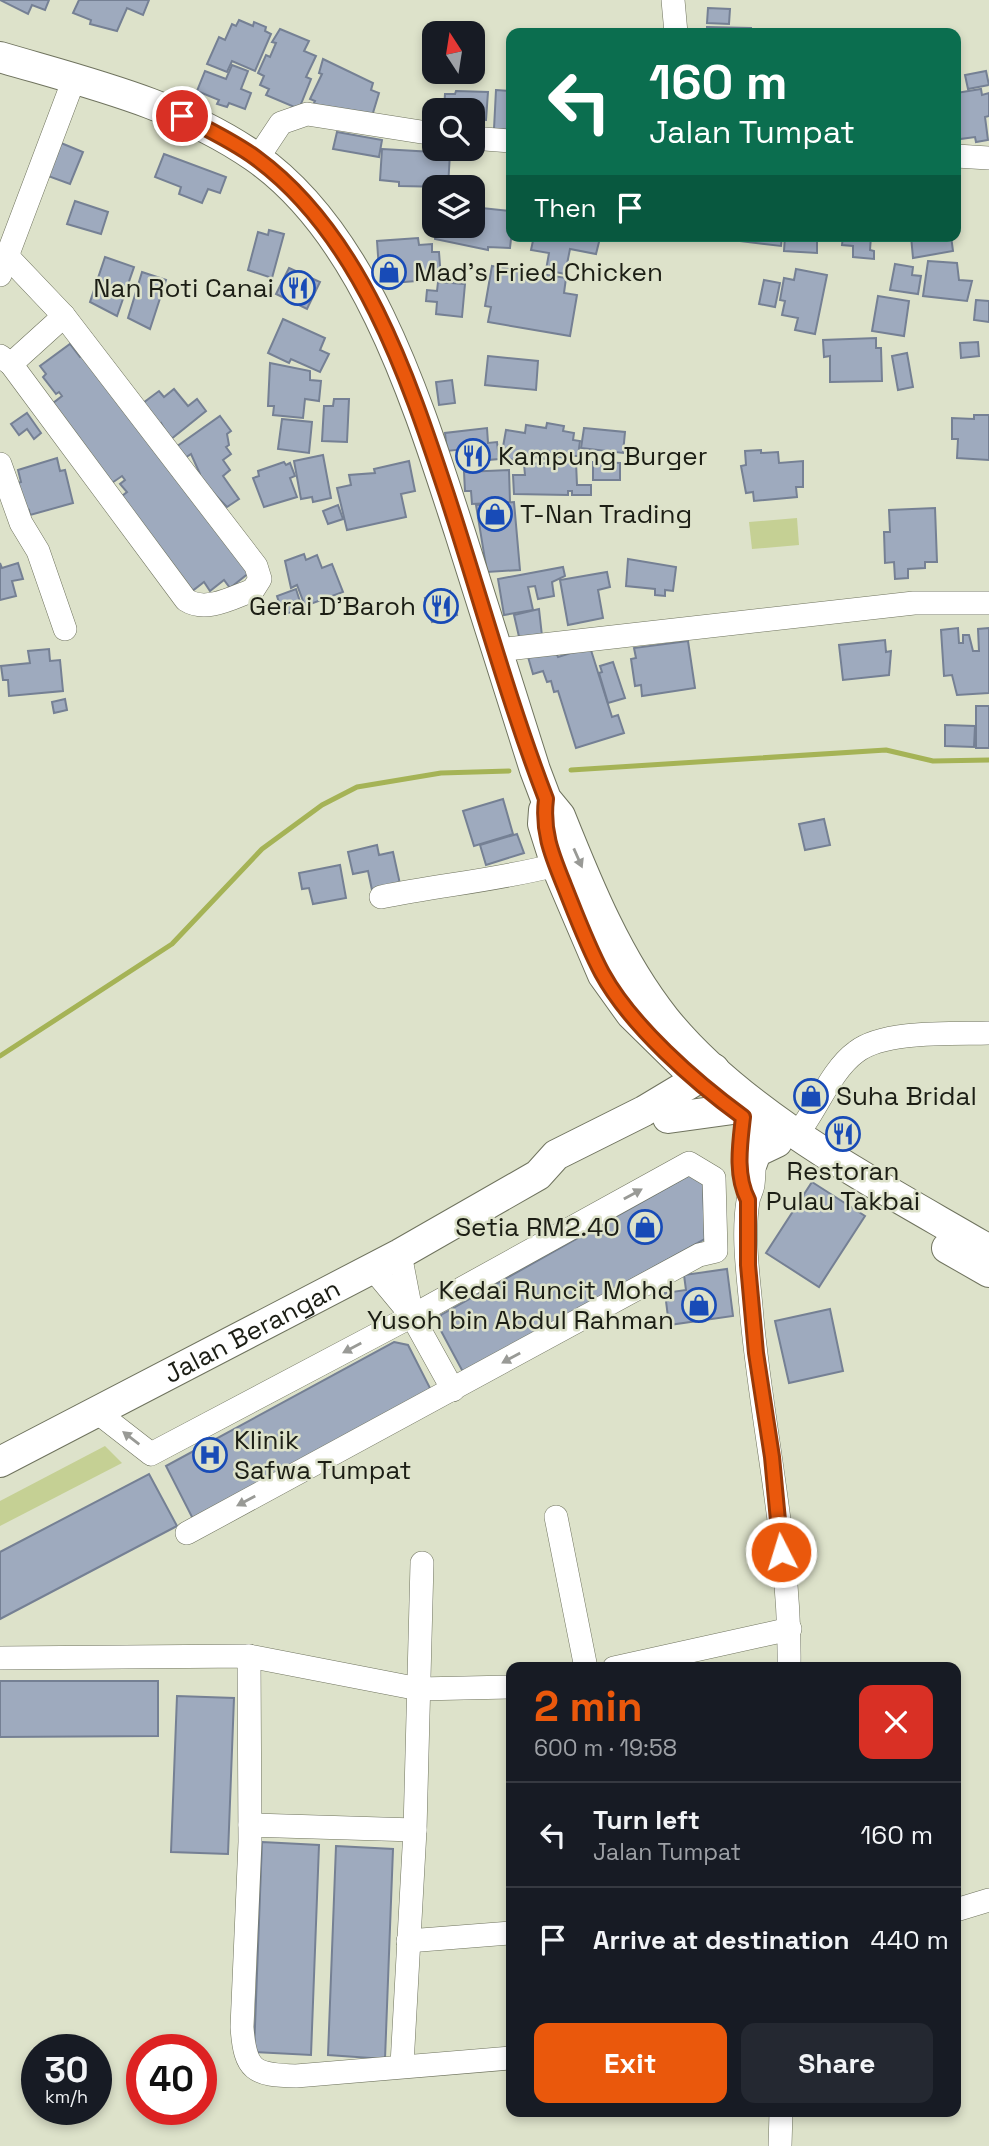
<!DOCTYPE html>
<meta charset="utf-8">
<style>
body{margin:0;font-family:"Space Grotesk",sans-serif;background:#242831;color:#f1f3f6;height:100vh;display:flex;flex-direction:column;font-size:26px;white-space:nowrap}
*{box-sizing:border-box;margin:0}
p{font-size:23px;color:#9ea1a6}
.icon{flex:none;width:38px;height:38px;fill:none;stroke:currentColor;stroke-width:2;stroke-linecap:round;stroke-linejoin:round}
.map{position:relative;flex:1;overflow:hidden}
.panel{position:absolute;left:506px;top:1662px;width:455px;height:455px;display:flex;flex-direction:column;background:#171b24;border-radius:14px;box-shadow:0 4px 10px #0003}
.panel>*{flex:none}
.top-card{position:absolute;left:506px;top:28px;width:455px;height:214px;border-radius:14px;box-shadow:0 4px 10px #0003;background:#0b6e4f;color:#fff;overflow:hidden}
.needle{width:46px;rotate:348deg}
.fabs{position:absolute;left:422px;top:21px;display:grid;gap:14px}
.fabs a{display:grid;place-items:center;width:63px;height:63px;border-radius:14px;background:#171b24;box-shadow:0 4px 10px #0003;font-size:35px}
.speed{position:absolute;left:21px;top:2034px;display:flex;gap:14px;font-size:35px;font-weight:700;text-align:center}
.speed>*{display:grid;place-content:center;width:91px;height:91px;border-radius:50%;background:#171b24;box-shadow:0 4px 10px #0003;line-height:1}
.speed small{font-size:18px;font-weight:400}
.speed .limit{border:10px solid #d22;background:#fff;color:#111}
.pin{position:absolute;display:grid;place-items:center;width:60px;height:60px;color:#fff;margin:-30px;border:4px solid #fff;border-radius:50%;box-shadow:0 2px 7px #0007}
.me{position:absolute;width:77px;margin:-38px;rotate:355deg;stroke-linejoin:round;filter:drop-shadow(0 0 5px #0008)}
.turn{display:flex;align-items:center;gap:24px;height:147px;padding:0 28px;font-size:32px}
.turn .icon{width:91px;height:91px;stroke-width:2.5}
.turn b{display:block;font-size:49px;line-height:60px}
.then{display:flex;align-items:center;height:66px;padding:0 28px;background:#0003;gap:14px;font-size:26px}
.round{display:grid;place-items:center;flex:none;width:74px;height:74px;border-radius:14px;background:#242831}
.overview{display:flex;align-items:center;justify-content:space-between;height:119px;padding:0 28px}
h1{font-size:42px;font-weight:600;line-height:52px;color:#ea580c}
.cta{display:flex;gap:14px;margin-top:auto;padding:14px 28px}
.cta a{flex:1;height:80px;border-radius:14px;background:#ea580c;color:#fff;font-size:28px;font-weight:600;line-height:80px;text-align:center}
.cta a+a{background:#242831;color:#f1f3f6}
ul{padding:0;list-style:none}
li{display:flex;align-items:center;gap:21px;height:105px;padding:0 28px;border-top:2px solid #363941}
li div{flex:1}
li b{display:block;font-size:26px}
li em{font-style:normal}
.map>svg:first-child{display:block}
.green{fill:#c5d094}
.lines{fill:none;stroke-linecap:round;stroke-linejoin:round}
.stream{stroke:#a5b356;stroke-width:5}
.building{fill:#9eaabe;stroke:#758094;stroke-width:2}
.minor-casing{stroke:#6f735e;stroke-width:24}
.major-casing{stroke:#6f735e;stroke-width:32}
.minor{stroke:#fff;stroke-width:23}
.major{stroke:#fff;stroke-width:30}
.oneway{fill:#999a96}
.route-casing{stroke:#983908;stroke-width:18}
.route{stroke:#ea580c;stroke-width:12}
.labels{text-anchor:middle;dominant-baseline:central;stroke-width:5;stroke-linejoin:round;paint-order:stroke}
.poi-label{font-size:26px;fill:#1c1e15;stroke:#dde2ca;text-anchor:start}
.street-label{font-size:26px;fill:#1c1e15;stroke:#dde2ca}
</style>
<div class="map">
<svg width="989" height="2146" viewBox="0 0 989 2146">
<rect width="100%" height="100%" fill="#dde2ca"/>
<g class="green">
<polygon points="797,518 799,545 752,549 749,522"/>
<polygon points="105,1446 122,1463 0,1526 0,1501"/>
</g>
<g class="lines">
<g class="stream">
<polyline points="571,770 886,750 933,761 989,760"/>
<polyline points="0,1056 172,944 262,849 322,805 357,787 441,773 509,771"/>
</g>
</g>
<g class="building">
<polygon points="0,0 49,0 45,10 32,5 28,14"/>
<polygon points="79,0 149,0 143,15 127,8 117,31 90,24 91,20 73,13"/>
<polygon points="708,8 730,9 729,24 707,23"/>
<polygon points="239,20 253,26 254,22 266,27 265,31 271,34 255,71 232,61 227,72 207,64 219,37 225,40 232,24 236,26"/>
<polygon points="707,27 751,28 751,33 707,33"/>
<polygon points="280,29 309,41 304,51 316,56 306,77 311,79 299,109 266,95 269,89 260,85 264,76 258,73 266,55 270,57 276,43 272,42"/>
<polygon points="323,59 373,83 371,90 379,93 372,116 313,105 315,101 310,99 322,74 319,73"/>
<polygon points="232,65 248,71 241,89 251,93 245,109 229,103 227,107 217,104 219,100 197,91 205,71 226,79"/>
<polygon points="986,71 989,85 968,89 965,75"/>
<polygon points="981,89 982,95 989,93 989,116 985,117 988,140 976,142 975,137 960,139 956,93"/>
<polygon points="496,90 511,91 511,130 494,129"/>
<polygon points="456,91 488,92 486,120 472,119 472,110 444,110 445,94 455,94"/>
<polygon points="337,132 382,140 379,157 333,149"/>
<polygon points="61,143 83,152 70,184 48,176"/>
<polygon points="382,149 450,153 448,187 399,186 399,182 380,180"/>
<polygon points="164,154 226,177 220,193 208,189 202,203 179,194 181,187 155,177"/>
<polygon points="75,201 108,212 101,234 67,224"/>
<polygon points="472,207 511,211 511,236 520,236 520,240 511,239 510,248 488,247 488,250 435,239 436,226 472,226"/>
<polygon points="269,230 284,234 272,278 248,270 258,232 268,235"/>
<polygon points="534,236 593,236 600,238 596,254 570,249 565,274 546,270 549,253 531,250"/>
<polygon points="740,236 782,236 781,246 739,241"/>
<polygon points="785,236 824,236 817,237 817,253 784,251"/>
<polygon points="843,236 871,236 870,250 874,251 874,259 853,257 853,246 842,245"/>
<polygon points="911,236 951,236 953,251 913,258"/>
<polygon points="418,238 419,245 432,244 432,252 439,252 441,279 380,284 377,241"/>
<polygon points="105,257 134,267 117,316 90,302"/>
<polygon points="928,261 957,263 959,280 972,281 967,301 923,296"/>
<polygon points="895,264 913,267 912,275 921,276 918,294 890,290"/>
<polygon points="492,266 566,278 564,293 577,295 570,336 488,322 491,307 485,306"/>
<polygon points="289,268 320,282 307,309 276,294"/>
<polygon points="796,269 827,275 815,334 795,330 798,318 782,315 785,301 780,300 784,278 794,280"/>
<polygon points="142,272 166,280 150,329 128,318"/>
<polygon points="764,280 780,283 775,307 759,304"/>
<polygon points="438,282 465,284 462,317 436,314 437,302 426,301 427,290 437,291"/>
<polygon points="878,296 909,301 904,336 872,331"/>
<polygon points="976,300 989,301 989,322 974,320"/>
<polygon points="283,319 325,338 320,350 329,354 320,372 291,359 289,363 268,353"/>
<polygon points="876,338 876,348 881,348 882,381 830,382 830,356 824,357 823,340"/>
<polygon points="978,342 979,356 961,358 960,343"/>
<polygon points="70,344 80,357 83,355 250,572 230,588 224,580 210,591 204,582 191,592 118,499 127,492 120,484 125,480 122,476 109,485 48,407 62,396 59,392 56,394 43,377 46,374 40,366"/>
<polygon points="907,353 913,387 898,390 892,356"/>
<polygon points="488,356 538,361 536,390 485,385"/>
<polygon points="270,363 310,371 310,380 321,381 319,401 305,399 303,418 273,415 274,406 268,406"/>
<polygon points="452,380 455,403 439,405 436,382"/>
<polygon points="174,389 188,406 197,399 206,411 170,440 161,423 155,427 139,406 159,391 164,397"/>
<polygon points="334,399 349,399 347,442 322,441 324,406 333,406"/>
<polygon points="27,413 41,433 34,439 27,429 19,435 11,424"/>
<polygon points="974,415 989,415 989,460 957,458 958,439 952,439 952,418 974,419"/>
<polygon points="220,416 231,431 227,434 229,445 226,447 231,454 223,460 230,470 223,476 239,499 227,507 197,476 200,474 191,454 185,458 176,447"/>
<polygon points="282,419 312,422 309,453 278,449"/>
<polygon points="547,423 564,426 563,431 574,433 573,440 580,441 578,456 573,456 572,459 552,456 552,460 521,455 520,461 501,458 506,430 525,433 526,425 546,428"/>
<polygon points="487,428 488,443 497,442 499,459 465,462 464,449 447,451 445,433"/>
<polygon points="584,428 625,432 623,453 581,448"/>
<polygon points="761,450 761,453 778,452 779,463 803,461 803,487 796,487 797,497 754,501 753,492 746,493 741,466 746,465 745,451"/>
<polygon points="323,455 331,498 313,502 312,497 301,499 294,461"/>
<polygon points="57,458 60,471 65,470 73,503 30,515 29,510 20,512 13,484 21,482 18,470"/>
<polygon points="409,461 415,491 401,494 406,517 347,530 337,488 351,485 349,475 375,473 374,469"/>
<polygon points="284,462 286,465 290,463 295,476 290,478 297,497 264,507 253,478 259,476 258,471"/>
<polygon points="576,462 577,485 591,485 591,495 572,495 572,491 568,491 568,495 514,494 513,475 525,475 524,464"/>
<polygon points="593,462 620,463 620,480 593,480"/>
<polygon points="509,470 510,502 472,504 471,491 465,491 464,472"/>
<polygon points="514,502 520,570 487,572 476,505"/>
<polygon points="338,505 343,519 328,524 323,511"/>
<polygon points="935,508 937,562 925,562 925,568 908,569 908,578 895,579 894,562 885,563 884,532 890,532 889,510"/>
<polygon points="304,554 306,560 317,555 322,568 332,564 343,592 305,606 297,585 291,588 285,561"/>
<polygon points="628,559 676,567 673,591 665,590 665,596 655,595 655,589 626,586"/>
<polygon points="0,563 2,568 18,563 23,579 12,581 16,596 0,600"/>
<polygon points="563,567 565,576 552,582 554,596 538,599 535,586 528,587 533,610 504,615 498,579"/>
<polygon points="607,572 610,587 598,590 603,618 568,625 560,580"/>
<polygon points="296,589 302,608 283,615 277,596"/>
<polygon points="450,591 457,615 432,622 425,598"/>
<polygon points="539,609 542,636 520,641 514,615"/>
<polygon points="958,628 959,643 963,643 963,635 969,635 973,651 979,651 978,629 989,628 989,693 957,695 952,675 944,676 941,630"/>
<polygon points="885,640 886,652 891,651 889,675 843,680 839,645"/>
<polygon points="688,641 695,688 642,696 641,685 635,686 631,659 636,658 634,648"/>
<polygon points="590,647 612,717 618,715 624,733 576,748 558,691 554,692 551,681 547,682 543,671 533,674 528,657 555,649 558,657"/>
<polygon points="49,649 50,661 60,660 63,691 9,696 8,680 3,680 1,666 30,663 28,651"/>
<polygon points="613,662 625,698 608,703 599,673 602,672 600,666"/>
<polygon points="65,699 67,710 54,713 52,702"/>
<rect x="976" y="706" width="13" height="42"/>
<polygon points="945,725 975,726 974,747 945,746"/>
<polygon points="503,799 513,834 474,846 463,811"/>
<polygon points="824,819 830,845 805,850 799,824"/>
<polygon points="517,834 524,853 486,865 480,845"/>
<polygon points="377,845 379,855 393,852 400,884 372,890 368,871 353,874 348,852"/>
<polygon points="340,865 346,898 313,904 309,888 302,889 299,873"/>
<polygon points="690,1175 703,1184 705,1239 463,1372 440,1329 441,1315"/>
<polygon points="812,1182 865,1216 819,1287 766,1253"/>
<polygon points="727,1269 733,1316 669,1325 665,1293 686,1290 684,1275"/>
<polygon points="830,1309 843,1371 789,1383 775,1321"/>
<polygon points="394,1342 408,1345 431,1390 193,1519 166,1466"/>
<polygon points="149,1474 177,1526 0,1619 0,1552"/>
<polygon points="0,1681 158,1681 158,1736 0,1737"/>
<polygon points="177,1696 234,1698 228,1854 171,1852"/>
<polygon points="262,1842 319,1845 311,2055 254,2052"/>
<polygon points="336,1846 393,1849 385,2059 328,2055"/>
</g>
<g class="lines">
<g class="minor-casing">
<g id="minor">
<polyline points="673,0 676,33"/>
<polyline points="472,138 511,141"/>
<polyline points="956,156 989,158"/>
<polyline points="257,159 281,123 307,114 434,134"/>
<polyline points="0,275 74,79"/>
<path d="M0,356L11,364L186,600C206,613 234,597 253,590L260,579L256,566L64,316L7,256"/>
<polyline points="11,364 64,316"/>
<polyline points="0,464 21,523 38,551 65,629"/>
<polyline points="498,650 914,603 989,603"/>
<path d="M381,897C440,885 498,880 556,865"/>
<path d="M761,1106C752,1134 756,1158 753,1185C752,1191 749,1195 748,1201C742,1238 749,1280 752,1318C763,1434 791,1550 789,1668"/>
<path d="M805,1123C820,1101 834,1068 856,1052C884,1030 953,1034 989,1033"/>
<polyline points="400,1254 412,1316 453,1390"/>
<polyline points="97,1412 151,1454 412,1316"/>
<polyline points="556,1517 586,1668"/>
<polyline points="187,1533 699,1255 716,1251 714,1178 689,1163 412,1316 373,1269"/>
<path d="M249,1656L250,1842L242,2027C245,2071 254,2075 296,2076L511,2058"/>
<polyline points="0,1658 249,1656 419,1689 511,1687"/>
<polyline points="614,1668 790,1629"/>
<polyline points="250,1825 415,1830"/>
<polyline points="956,1910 989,1900"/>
<polyline points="408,1941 511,1933"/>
<polyline points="402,2065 415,1830 422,1563"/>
<polyline points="780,2146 781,2112"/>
</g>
</g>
<g class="major-casing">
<g id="major">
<path d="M0,57C88,83 179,104 255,157C368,236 419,408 460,533C485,612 510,691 535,770L546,799L560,816C588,886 618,960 665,1019C744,1117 882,1187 989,1250"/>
<polyline points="544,810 543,824 556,865 603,975 631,1014 690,1072"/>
<polyline points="668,1118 733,1109"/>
<polyline points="752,1163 756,1152 777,1142"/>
<polyline points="947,1248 989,1272"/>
<path id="s1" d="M0,1462L400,1254L538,1175L556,1155L644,1111L714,1069"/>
</g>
</g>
<use href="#minor" class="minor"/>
<use href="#major" class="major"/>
</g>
<defs><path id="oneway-solid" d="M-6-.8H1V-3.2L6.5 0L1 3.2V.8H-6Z" transform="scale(1.75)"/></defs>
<g class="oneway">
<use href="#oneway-solid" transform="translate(578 858) rotate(66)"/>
<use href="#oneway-solid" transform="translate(633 1194) rotate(-29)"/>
<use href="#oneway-solid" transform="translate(352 1348) rotate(152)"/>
<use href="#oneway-solid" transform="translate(511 1358) rotate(151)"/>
<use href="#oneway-solid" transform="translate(131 1438) rotate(-142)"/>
<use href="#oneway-solid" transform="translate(246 1501) rotate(152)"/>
</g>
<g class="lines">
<g class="route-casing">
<path id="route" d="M182,116C207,129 233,141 256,158C361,235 408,377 447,495C480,596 508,700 546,799C542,832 552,855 564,885C576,915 587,945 602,973C631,1026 695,1082 743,1117C740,1144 735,1175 748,1200V1265L756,1353L772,1457L781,1552"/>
</g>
<use href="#route" class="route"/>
</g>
<defs>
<g id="shop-ring" transform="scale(1.75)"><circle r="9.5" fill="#dde2ca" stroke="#184bb7" stroke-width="1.5"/><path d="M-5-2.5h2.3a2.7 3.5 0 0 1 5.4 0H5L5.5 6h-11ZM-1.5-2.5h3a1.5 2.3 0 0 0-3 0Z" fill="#184bb7"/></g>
<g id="restaurant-ring" transform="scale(1.75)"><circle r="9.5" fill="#dde2ca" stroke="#184bb7" stroke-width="1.5"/><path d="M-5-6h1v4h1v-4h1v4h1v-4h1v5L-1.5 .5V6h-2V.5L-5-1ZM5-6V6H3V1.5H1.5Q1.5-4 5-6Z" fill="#184bb7"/></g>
<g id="hospital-ring" transform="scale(1.75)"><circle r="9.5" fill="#dde2ca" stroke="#184bb7" stroke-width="1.5"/><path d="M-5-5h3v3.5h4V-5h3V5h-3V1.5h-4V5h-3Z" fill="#184bb7"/></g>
</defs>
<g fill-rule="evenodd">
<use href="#shop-ring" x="389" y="272"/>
<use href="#restaurant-ring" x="298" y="288"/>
<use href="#restaurant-ring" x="473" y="456"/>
<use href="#shop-ring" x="495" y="514"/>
<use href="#restaurant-ring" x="441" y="606"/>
<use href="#shop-ring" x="811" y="1096"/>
<use href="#restaurant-ring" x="843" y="1134"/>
<use href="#shop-ring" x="645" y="1227"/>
<use href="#shop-ring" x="699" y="1305"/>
<use href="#hospital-ring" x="210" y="1455"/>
</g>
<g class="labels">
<g class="poi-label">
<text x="414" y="272">Mad’s Fried Chicken</text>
<text x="274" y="288" text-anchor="end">Nan Roti Canai</text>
<text x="498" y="456">Kampung Burger</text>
<text x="520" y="514">T-Nan Trading</text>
<text x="416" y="606" text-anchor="end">Gerai D'Baroh</text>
<text x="836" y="1096">Suha Bridal</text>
<text x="843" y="1171" text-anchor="middle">Restoran<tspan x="843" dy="30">Pulau Takbai</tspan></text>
<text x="620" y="1227" text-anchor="end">Setia RM2.40</text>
<text x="674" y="1290" text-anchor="end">Kedai Runcit Mohd<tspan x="674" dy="30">Yusoh bin Abdul Rahman</tspan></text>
<text x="234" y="1440">Klinik<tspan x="234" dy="30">Safwa Tumpat</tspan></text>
</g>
<g class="street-label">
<text stroke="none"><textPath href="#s1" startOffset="284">Jalan Berangan</textPath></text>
</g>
</g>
</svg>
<div class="fabs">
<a><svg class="needle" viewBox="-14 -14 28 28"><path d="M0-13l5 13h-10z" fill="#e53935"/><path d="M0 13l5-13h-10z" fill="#9ea1a6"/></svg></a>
<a><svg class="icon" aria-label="search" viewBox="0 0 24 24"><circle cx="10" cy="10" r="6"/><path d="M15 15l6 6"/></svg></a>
<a><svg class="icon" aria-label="layers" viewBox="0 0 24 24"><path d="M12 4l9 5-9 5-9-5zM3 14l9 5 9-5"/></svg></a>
</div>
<div class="speed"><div>30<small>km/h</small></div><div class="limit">40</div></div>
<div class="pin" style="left:182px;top:116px;background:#d93025"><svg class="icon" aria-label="arrive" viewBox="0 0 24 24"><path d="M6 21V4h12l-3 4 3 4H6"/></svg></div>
<svg class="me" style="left:781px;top:1552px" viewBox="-20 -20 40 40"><circle r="17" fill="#ea580c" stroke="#fff" stroke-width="3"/><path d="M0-11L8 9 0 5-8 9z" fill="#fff"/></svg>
<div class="top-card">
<div class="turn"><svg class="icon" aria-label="left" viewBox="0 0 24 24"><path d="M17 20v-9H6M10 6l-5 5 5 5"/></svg><div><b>160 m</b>Jalan Tumpat</div></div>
<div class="then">Then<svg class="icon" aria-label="arrive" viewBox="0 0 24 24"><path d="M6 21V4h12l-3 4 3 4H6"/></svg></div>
</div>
<section class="panel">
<div class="overview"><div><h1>2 min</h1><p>600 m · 19:58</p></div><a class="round" style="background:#d93025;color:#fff"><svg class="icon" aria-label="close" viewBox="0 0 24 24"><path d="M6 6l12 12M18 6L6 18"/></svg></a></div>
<ul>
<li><svg class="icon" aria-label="left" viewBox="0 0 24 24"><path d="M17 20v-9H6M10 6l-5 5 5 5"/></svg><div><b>Turn left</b><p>Jalan Tumpat</p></div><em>160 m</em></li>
<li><svg class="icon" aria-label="arrive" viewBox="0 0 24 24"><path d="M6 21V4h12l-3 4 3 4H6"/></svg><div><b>Arrive at destination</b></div><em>440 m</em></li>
</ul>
<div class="cta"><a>Exit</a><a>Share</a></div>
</section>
</div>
